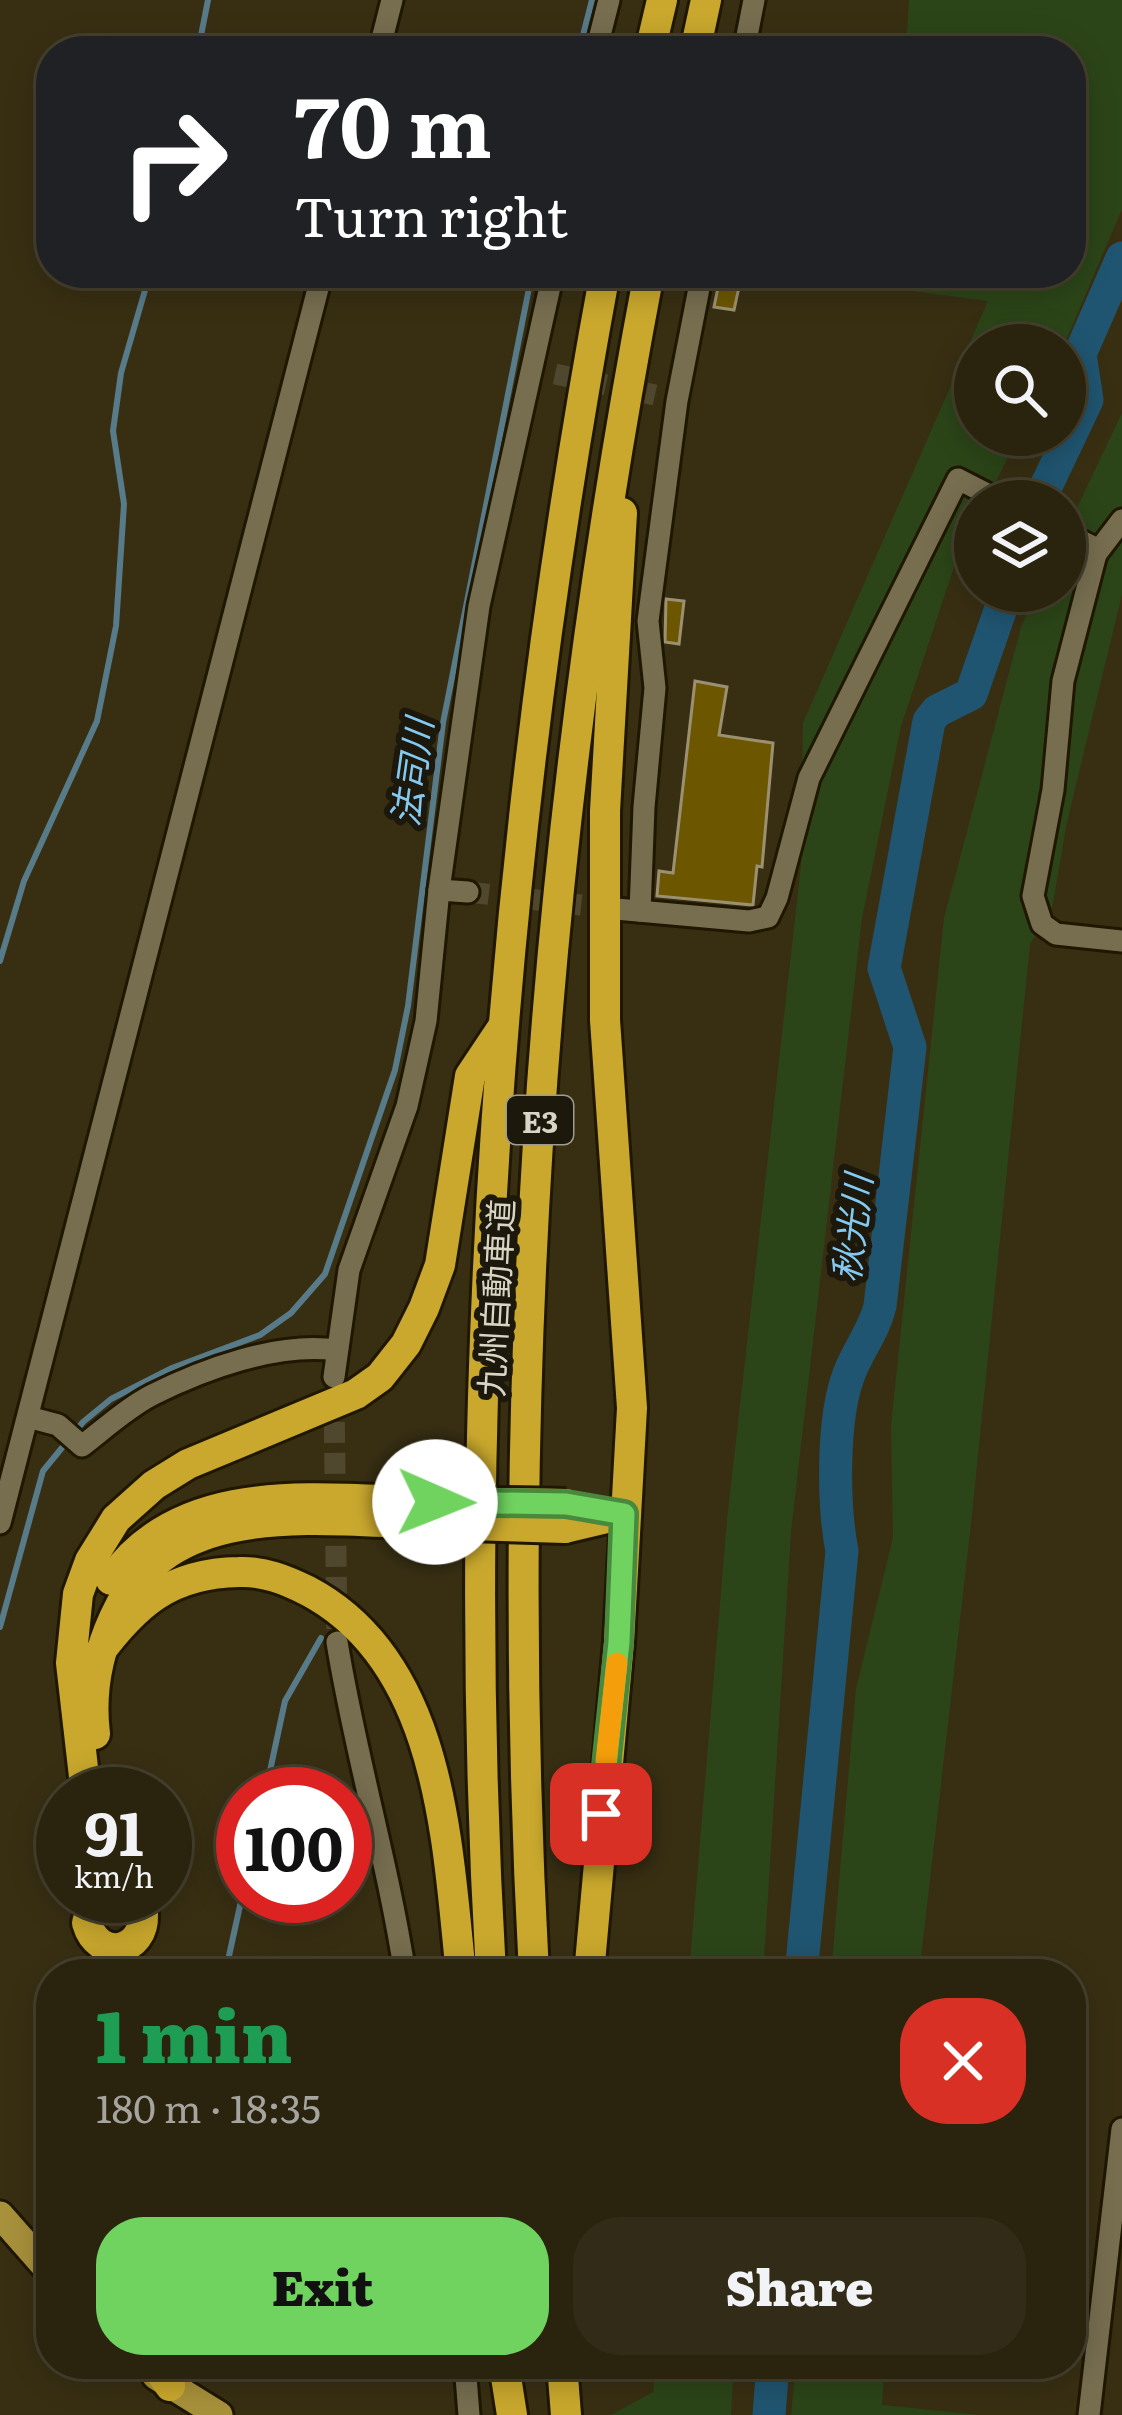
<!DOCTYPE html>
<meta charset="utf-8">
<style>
body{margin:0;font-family:Literata,"Noto Sans JP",serif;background:#322b17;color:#f1f3f6;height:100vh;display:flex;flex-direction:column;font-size:45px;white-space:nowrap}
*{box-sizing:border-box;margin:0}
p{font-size:39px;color:#a5a49e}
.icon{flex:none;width:66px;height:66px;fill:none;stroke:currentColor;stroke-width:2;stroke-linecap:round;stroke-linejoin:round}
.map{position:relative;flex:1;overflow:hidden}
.sheet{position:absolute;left:36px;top:1959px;width:1050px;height:420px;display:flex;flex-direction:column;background:#2a230e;border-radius:48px;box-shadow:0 6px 30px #0003,0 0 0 3px #46402e}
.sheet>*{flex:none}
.hud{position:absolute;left:36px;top:36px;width:1050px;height:252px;border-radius:48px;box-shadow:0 6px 30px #0003,0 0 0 3px #46402e;background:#202124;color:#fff;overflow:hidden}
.controls{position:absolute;left:954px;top:324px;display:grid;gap:24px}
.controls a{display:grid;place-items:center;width:132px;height:132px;border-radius:50%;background:#2a230e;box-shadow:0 6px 30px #0003,0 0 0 3px #46402e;font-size:60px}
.speed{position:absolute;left:36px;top:1767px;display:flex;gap:24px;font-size:60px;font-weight:700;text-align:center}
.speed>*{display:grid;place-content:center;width:156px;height:156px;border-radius:50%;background:#2a230e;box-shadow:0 6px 30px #0003,0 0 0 3px #46402e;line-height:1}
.speed small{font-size:30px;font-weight:400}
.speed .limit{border:18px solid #d22;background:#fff;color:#111}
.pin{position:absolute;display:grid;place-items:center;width:102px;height:102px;color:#fff;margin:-51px;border-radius:24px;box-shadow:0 6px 18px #0006}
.me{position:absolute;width:132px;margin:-66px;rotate:91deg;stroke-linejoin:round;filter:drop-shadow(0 0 9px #0008)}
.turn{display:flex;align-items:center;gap:42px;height:252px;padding:0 60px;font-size:54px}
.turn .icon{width:156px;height:156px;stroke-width:2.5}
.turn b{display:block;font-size:84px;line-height:102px}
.round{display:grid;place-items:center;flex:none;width:126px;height:126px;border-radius:48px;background:#322b17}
.summary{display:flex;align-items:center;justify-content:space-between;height:204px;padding:0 60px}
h1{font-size:72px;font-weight:800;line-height:90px;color:#1e9e55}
.cta{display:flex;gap:24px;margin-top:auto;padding:24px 60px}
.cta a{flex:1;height:138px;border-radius:48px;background:#70d35f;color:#111;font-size:48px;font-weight:800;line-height:138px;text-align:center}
.cta a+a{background:#322b17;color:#f1f3f6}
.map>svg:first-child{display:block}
.green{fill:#2c4518}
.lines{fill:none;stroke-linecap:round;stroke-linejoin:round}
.stream{stroke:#587b8a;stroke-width:6}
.river{stroke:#205571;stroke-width:33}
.building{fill:#6c5700;stroke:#9b9172;stroke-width:3}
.minor-tunnel{stroke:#50482e;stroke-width:21;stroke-dasharray:21 10;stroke-linecap:butt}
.minor-casing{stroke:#1f1700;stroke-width:27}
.major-casing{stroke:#1f1700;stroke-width:33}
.highway-casing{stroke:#1f1700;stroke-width:36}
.minor{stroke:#776e50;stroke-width:21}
.major{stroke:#a8913b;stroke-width:27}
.highway{stroke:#c9a82d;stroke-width:30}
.highway-bridge-casing{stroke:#1f1700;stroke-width:36;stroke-linecap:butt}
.highway-bridge{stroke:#c9a82d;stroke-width:30}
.route-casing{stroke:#49893e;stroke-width:30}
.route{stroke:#70d35f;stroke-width:21}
.slow{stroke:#f59e0b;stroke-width:21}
.labels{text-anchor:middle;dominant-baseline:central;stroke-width:12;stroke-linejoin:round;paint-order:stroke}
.shield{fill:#1c180c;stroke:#a09c8d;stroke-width:3}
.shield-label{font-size:30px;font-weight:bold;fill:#d9d5c4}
.street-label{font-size:33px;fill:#d9d5c4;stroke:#1c180c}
.water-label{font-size:36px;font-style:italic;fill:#84c9f2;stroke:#1c180c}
</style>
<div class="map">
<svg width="1122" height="2415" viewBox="0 0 1122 2415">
<rect width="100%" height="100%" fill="#382f13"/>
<g class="green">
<polygon points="909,0 1122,0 1122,209 1064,345 975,345 975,435 1019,435 986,501 975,501 975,523 955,564 901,726 862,918 791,1531 763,1974 689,1974 727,1520 801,866 803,723 988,301 896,289 894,273 1071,273 1071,51 906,51"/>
<polygon points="1122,413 1122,594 1067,822 1052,908 1030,944 970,1533 919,1974 831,1974 856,1689 893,1538 891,1426 944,918 1022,624 1038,591 1065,591 1065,533"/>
<polygon points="656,2364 734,2364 731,2415 611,2415 653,2392"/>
<polygon points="796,2364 885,2364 882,2405 979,2415 791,2415"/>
</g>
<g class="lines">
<g class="stream">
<polyline points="198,51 208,0"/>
<polyline points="579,51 592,0"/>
<polyline points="0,961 24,881 97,721 116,626 124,504 113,431 121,373 150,273"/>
<polyline points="0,1627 43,1471 83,1422 111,1399 172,1368 260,1335 291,1313 325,1274 395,1070 408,1006 443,723 532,273"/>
<polyline points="265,1794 285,1701 321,1638"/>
<polyline points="225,1974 243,1892"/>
</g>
<g class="river">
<polyline points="1039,501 1087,400 1080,354 1122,258"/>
<path d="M801,1974L842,1551C833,1505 832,1418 849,1374C858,1350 874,1331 880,1306L910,1047L884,968L929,721L937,711L971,694L1007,591"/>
<polyline points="769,2415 773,2364"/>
</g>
</g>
<g class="building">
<polygon points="721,273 742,273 734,310 714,307"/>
<polygon points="666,599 684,601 679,644 665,642"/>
<polygon points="695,681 727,687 719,735 773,743 762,867 757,866 753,905 657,896 659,871 673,873"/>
</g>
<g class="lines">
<g class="minor-tunnel">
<polyline points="555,374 655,395"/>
<polyline points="468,892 616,909"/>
<polyline points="334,1391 337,1642"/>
</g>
<g class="minor-casing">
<g id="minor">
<polyline points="379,51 392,0"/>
<polyline points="596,51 609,0"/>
<polyline points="744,51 754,0"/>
<polyline points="1065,533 1091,546 1096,554 1063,681 1053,790 1033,896 1042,924 1056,934 1122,941"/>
<polyline points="1096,554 1122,520"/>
<polyline points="439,890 468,892"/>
<polyline points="616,909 749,921 768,917 777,898 809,778 958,479 1001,501"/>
<polyline points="640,911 644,807 655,688 648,621 677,401 702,273"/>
<polyline points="334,1377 349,1270 407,1106 426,1021 439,890 479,606 553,273"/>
<path d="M28,1417L58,1425L82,1446C104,1429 127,1408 152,1395C204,1369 277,1342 336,1350"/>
<polyline points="0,1523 322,273"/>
<path d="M337,1642C355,1754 388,1862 405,1974"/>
<polyline points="465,2364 469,2415"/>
<polyline points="1089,2415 1122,2129"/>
</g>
</g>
<g class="major-casing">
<g id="major">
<polyline points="0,2215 51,2273"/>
<polyline points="156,2376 219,2415"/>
</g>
</g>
<g class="highway-casing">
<g id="highway">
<polyline points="650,51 662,0"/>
<polyline points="695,51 706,0"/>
<polyline points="565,1528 624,1514"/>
<path d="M111,1580C183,1476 325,1500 435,1502"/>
<path d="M97,1656C135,1604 170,1573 239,1572C264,1571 286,1580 308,1591C442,1662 447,1843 461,1974"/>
<path d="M95,1734C90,1693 97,1655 114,1618C169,1494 323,1522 435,1524"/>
<polyline points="86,1794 71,1663 78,1594 90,1561 116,1519 154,1485 188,1464 356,1394 380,1377 406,1344 424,1308 440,1265 470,1076 502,1028"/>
<path d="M103,1896L92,1905L87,1923C98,1962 145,1953 143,1914L128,1896"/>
<path d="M491,1974C458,1406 501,832 605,273"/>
<path d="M534,1974C503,1405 542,833 649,273"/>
<polyline points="589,1974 619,1642 632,1408 605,1020 605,811 622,513"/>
<polyline points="155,2364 170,2386"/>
<polyline points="504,2364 512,2415"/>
<polyline points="562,2364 566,2415"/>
</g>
</g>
<use href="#minor" class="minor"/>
<use href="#major" class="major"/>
<use href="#highway" class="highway"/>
<g class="highway-bridge-casing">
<g id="highway-bridge">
<polyline points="435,1502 566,1504"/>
<polyline points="435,1524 565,1528"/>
</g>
</g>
<use href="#highway-bridge" class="highway-bridge"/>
</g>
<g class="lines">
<g class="route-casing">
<polyline id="route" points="435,1502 566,1504 624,1514 619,1642 601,1814"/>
</g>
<use href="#route" class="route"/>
<polyline class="slow" points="606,1761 617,1663"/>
</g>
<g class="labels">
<rect class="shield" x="507" y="1096" width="66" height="48" rx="9"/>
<g class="shield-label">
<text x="540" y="1120">E3</text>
</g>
<g class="street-label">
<text transform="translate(494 1298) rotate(-87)">九州自動車道</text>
</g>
<g class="water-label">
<text transform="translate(410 772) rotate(-82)">法司川</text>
<text transform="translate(850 1228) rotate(-83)">秋光川</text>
</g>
</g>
</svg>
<div class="controls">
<a><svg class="icon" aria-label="search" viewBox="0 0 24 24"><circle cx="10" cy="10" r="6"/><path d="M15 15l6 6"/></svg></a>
<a><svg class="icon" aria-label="layers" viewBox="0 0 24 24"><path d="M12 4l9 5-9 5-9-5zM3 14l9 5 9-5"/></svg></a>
</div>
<div class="speed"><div>91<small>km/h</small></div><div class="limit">100</div></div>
<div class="pin" style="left:601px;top:1814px;background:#d93025"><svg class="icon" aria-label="arrive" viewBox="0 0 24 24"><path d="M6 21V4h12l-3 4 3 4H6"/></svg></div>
<svg class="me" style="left:435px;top:1502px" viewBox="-20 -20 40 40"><circle r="19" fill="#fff"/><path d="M0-13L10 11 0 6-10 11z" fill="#70d35f"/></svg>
<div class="hud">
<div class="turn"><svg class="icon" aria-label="right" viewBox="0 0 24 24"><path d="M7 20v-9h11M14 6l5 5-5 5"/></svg><div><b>70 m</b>Turn right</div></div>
</div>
<section class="sheet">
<div class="summary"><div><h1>1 min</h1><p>180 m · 18:35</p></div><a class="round" style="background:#d93025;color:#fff"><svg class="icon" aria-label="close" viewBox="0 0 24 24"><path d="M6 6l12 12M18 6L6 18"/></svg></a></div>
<div class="cta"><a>Exit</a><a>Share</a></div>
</section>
</div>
